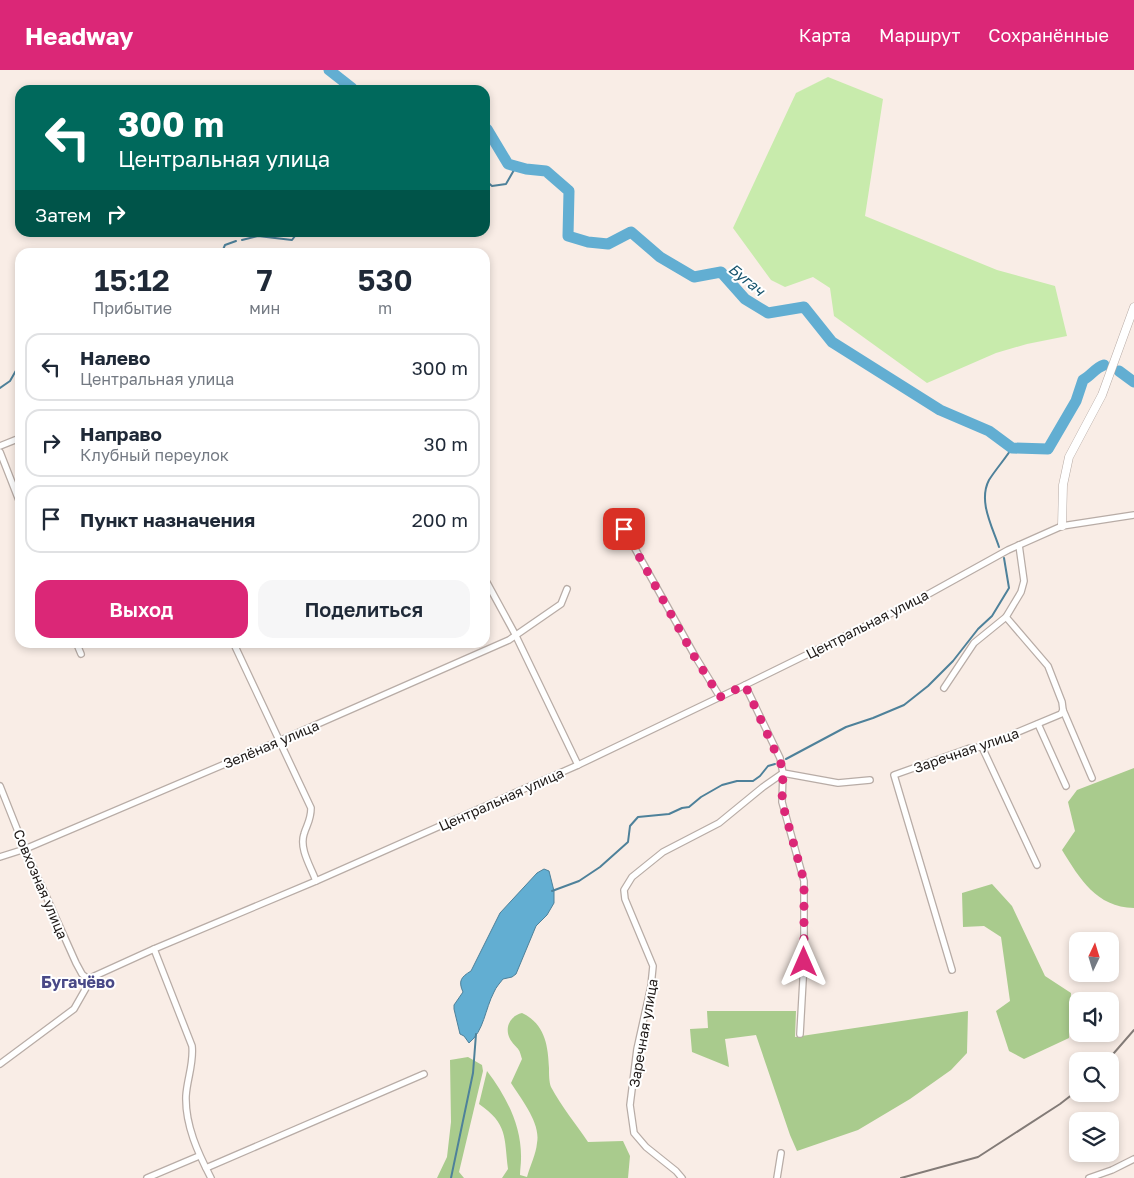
<!DOCTYPE html>
<html lang="ru">
<meta charset="utf-8">
<style>
body{margin:0;font-family:"Golos Text",sans-serif;background:#f6f6f7;color:#1f2937;height:100vh;display:flex;flex-direction:column;font-size:19px;white-space:nowrap}
*{box-sizing:border-box;margin:0}
p{font-size:16px;color:#747a83}
.icon{flex:none;width:28px;height:28px;fill:none;stroke:currentColor;stroke-width:2;stroke-linecap:round;stroke-linejoin:round}
.map{position:relative;flex:1;overflow:hidden}
.details{position:absolute;left:15px;top:178px;width:475px;height:400px;display:flex;flex-direction:column;background:#fff;border-radius:15px;box-shadow:0 2px 8px #0003}
.details>*{flex:none}
.hud{position:absolute;left:15px;top:15px;width:475px;height:152px;border-radius:15px;box-shadow:0 2px 8px #0003;background:#00695c;color:#fff;overflow:hidden}
.needle{width:32px;rotate:4deg}
.tools{position:absolute;left:1069px;top:862px;display:grid;gap:10px}
.tools a{display:grid;place-items:center;width:50px;height:50px;border-radius:10px;background:#fff;box-shadow:0 2px 8px #0003;font-size:25px}
.pin{position:absolute;display:grid;place-items:center;width:42px;height:42px;color:#fff;margin:-21px;border-radius:10px;box-shadow:0 2px 8px #0006}
.me{position:absolute;width:55px;margin:-28px;rotate:0deg;stroke-linejoin:round;filter:drop-shadow(0 0 4px #0008)}
.turn{display:flex;align-items:center;gap:18px;height:105px;padding:0 20px;font-size:22px}
.turn .icon{width:65px;height:65px;stroke-width:2.5}
.turn b{display:block;font-size:35px;line-height:42px}
.then{display:flex;align-items:center;height:48px;padding:0 20px;background:#0003;gap:10px;font-size:19px}
.eta{display:flex;justify-content:space-evenly;align-items:center;height:85px;text-align:center}
.eta b{font-size:30px;font-weight:600;line-height:35px}
.action{display:flex;gap:10px;margin-top:auto;padding:10px 20px}
.action a{flex:1;height:58px;border-radius:15px;background:#db2777;color:#fff;font-size:20px;font-weight:600;line-height:58px;text-align:center}
.action a+a{background:#f6f6f7;color:#1f2937}
ul{padding:0;list-style:none}
li{display:flex;align-items:center;gap:15px;height:68px;margin:0 10px 8px;padding:0 10px;border:2px solid #e0e1e3;border-radius:15px}
li div{flex:1}
li b{display:block;font-size:19px}
li em{font-style:normal}
header{display:flex;align-items:center;gap:30px;box-sizing:border-box;height:70px;padding:0 25px;background:#db2777;color:#fff}
header strong{font-size:24px}
nav{display:flex;gap:28px;margin-inline-start:auto;font-size:18px}
.map>svg:first-child{display:block}
.green{fill:#c8ebac}
.forest{fill:#a9cb8d}
.water{fill:#62aed2;stroke:#4e819a}
.lines{fill:none;stroke-linecap:round;stroke-linejoin:round}
.stream{stroke:#4e819a;stroke-width:2}
.river{stroke:#62aed2;stroke-width:11}
.street-casing{stroke:#b8aca6;stroke-width:8}
.secondary-casing{stroke:#b8aca6;stroke-width:9}
.street{stroke:#fff;stroke-width:5.5}
.secondary{stroke:#fff;stroke-width:8}
.rail{stroke:#837b77;stroke-width:2}
.route{stroke:#db2777;stroke-width:9;stroke-dasharray:0 16.2}
.labels{text-anchor:middle;dominant-baseline:central;stroke-width:4;stroke-linejoin:round;paint-order:stroke}
.street-label{font-size:14px;fill:#1e1917;stroke:#fff}
.water-label{font-size:15px;font-style:italic;fill:#17546d;stroke:#fff}
.quarter-label{font-size:16px;font-weight:bold;fill:#494987;stroke:#fff}
</style>
<header>
<strong>Headway</strong>
<nav><a>Карта</a><a>Маршрут</a><a>Сохранённые</a></nav>
</header>
<div class="map">
<svg width="1134" height="1108" viewBox="0 0 1134 1108">
<rect width="100%" height="100%" fill="#f9ede6"/>
<polygon class="green" points="828,7 883,29 865,146 997,200 1055,216 1067,266 1027,274 996,283 927,313 834,246 830,218 813,207 785,217 771,210 733,158 796,23"/>
<g class="forest">
<path d="M1134,698V838C1096,837 1080,809 1062,780L1075,761L1068,732L1077,720Z"/>
<polygon points="992,814 1012,836 1045,906 1071,923 1069,968 1024,989 1009,981 996,941 1010,931 1001,867 984,856 963,857 962,823"/>
<polygon points="707,941 796,941 795,967 968,941 967,983 951,1000 910,1029 858,1060 797,1081 790,1065 756,965 725,969 729,997 692,982 690,959 708,958"/>
<path d="M522,943C545,954 548,975 549,998C549,1004 549,1012 551,1017C561,1036 576,1054 588,1072L623,1071L630,1086L628,1108H502L508,1099C504,1067 508,1054 479,1034L487,1001C506,1026 522,1056 521,1089C521,1094 520,1100 520,1105L527,1107C530,1096 536,1084 537,1073C541,1053 521,1029 511,1013L522,989C519,977 518,980 512,972C503,960 509,946 522,943Z"/>
<polygon points="468,987 482,995 483,1001 459,1102 464,1108 437,1108 447,1087 451,1052 450,990"/>
</g>
<path class="water" d="M544,799L549,801L554,821V833L547,845L536,856L516,904L512,907L503,909C500,913 496,917 494,922C485,939 484,961 469,973L464,966L460,964L454,939V935L463,922C458,911 461,907 471,901L500,843L537,803Z"/>
<g class="lines">
<g class="stream">
<polyline points="485,110 492,116 506,114 514,100 526,99"/>
<polyline points="242,170 258,166 292,170 298,162"/>
<polyline points="222,182 225,175 236,171"/>
<polyline points="0,318 10,311 18,297 20,297"/>
<path d="M999,477C992,456 978,431 989,410C996,399 1005,389 1012,378"/>
<polyline points="786,689 846,657 873,648 904,635 928,616 953,591 978,559 992,546 1009,518 1004,488"/>
<polyline points="552,821 579,811 600,797 628,772 630,756 638,747 669,744 682,738 689,737 701,727 722,715 737,711 753,711 760,706 768,696 775,694"/>
<polyline points="451,1108 473,1003 476,964"/>
</g>
<g class="river">
<polyline points="329,0 352,18 351,20"/>
<path d="M485,59H487L508,94L526,99L546,101L569,121L568,166L588,172L608,174L631,162L660,187L694,207L721,202L745,229L768,243L804,237L832,272L940,340L989,361L1012,378L1048,379L1076,331L1083,310C1091,306 1095,298 1104,295"/>
<polyline points="1119,301 1134,312"/>
</g>
<g class="street-casing">
<g id="street">
<polyline points="0,376 20,368"/>
<polyline points="0,382 20,433"/>
<polyline points="624,459 695,586 720,627"/>
<polyline points="485,509 515,564 578,695"/>
<polyline points="76,572 81,584"/>
<path d="M233,572L311,738C311,750 307,754 304,764C299,779 311,797 316,811"/>
<polyline points="745,615 780,688 783,703 782,732 804,811 804,892 800,964"/>
<polyline points="944,618 974,573 1006,547 1021,522 1024,511 1019,475"/>
<polyline points="1063,640 1092,708"/>
<polyline points="1038,654 1066,716"/>
<polyline points="982,677 1037,795"/>
<polyline points="0,716 25,779 76,893 82,904 88,909"/>
<polyline points="0,787 25,779 279,671 509,570 561,534 567,519"/>
<path d="M154,879L192,976C194,993 187,1009 186,1026C185,1055 198,1083 211,1108"/>
<polyline points="952,900 894,705 970,678 982,677 1061,644 1063,640 1062,632 1048,596 1006,547"/>
<polyline points="0,994 74,939 86,918 88,909 154,879 316,811 578,695 745,615 914,532 1008,480 1062,456 1134,445"/>
<polyline points="206,1098 424,1004"/>
<polyline points="147,1108 199,1086"/>
<polyline points="682,1108 676,1101 646,1077 634,1063 630,1035 637,979 651,916 653,896 625,829 624,820 632,807 663,782 719,753 763,717 783,703 838,713 870,710"/>
<polyline points="777,1108 781,1083"/>
<polyline points="1089,1108 1112,1100 1134,1089"/>
</g>
</g>
<g class="secondary-casing">
<polyline id="secondary" points="1062,456 1063,415 1069,387 1102,325 1134,237"/>
</g>
<use href="#street" class="street"/>
<use href="#secondary" class="secondary"/>
<g class="rail">
<polyline points="1107,991 1134,960"/>
<polyline points="901,1108 978,1087 1060,1034 1078,1020"/>
</g>
</g>
<g class="lines">
<polyline class="route" points="624,459 694,586 720,627 745,615 781,694 783,703 782,732 804,811 804,892"/>
</g>
<g class="labels">
<g class="street-label">
<text transform="translate(867 554) rotate(-27)">Центральная улица</text>
<text transform="translate(271 674) rotate(-23)">Зелёная улица</text>
<text transform="translate(966 680) rotate(-19)">Заречная улица</text>
<text transform="translate(501 729) rotate(-24)">Центральная улица</text>
<text transform="translate(41 814) rotate(67)">Совхозная улица</text>
<text transform="translate(643 963) rotate(-80)">Заречная улица</text>
</g>
<g class="water-label">
<text transform="translate(747 209) rotate(39)">Бугач</text>
</g>
<g class="quarter-label">
<text x="78" y="912">Бугачёво</text>
</g>
</g>
</svg>
<div class="tools">
<a><svg class="needle" viewBox="-14 -14 28 28"><path d="M0-13l5 13h-10z" fill="#e53935"/><path d="M0 13l5-13h-10z" fill="#747a83"/></svg></a>
<a><svg class="icon" aria-label="sound" viewBox="0 0 24 24"><path d="M4 9h4l5-4v14l-5-4H4zM17 9q2 3 0 6"/></svg></a>
<a><svg class="icon" aria-label="search" viewBox="0 0 24 24"><circle cx="10" cy="10" r="6"/><path d="M15 15l6 6"/></svg></a>
<a><svg class="icon" aria-label="layers" viewBox="0 0 24 24"><path d="M12 4l9 5-9 5-9-5zM3 14l9 5 9-5"/></svg></a>
</div>
<div class="pin" style="left:624px;top:459px;background:#d93025"><svg class="icon" aria-label="arrive" viewBox="0 0 24 24"><path d="M6 21V4h12l-3 4 3 4H6"/></svg></div>
<svg class="me" style="left:804px;top:892px" viewBox="-20 -20 40 40"><path d="M0-17L14 15 0 8-14 15z" fill="#db2777" stroke="#fff" stroke-width="4"/></svg>
<div class="hud">
<div class="turn"><svg class="icon" aria-label="left" viewBox="0 0 24 24"><path d="M17 20v-9H6M10 6l-5 5 5 5"/></svg><div><b>300 m</b>Центральная улица</div></div>
<div class="then">Затем<svg class="icon" aria-label="right" viewBox="0 0 24 24"><path d="M7 20v-9h11M14 6l5 5-5 5"/></svg></div>
</div>
<section class="details">
<div class="eta">
<div><b>15:12</b><p>Прибытие</p></div>
<div><b>7</b><p>мин</p></div>
<div><b>530</b><p>m</p></div>
</div>
<ul>
<li><svg class="icon" aria-label="left" viewBox="0 0 24 24"><path d="M17 20v-9H6M10 6l-5 5 5 5"/></svg><div><b>Налево</b><p>Центральная улица</p></div><em>300 m</em></li>
<li><svg class="icon" aria-label="right" viewBox="0 0 24 24"><path d="M7 20v-9h11M14 6l5 5-5 5"/></svg><div><b>Направо</b><p>Клубный переулок</p></div><em>30 m</em></li>
<li><svg class="icon" aria-label="arrive" viewBox="0 0 24 24"><path d="M6 21V4h12l-3 4 3 4H6"/></svg><div><b>Пункт назначения</b></div><em>200 m</em></li>
</ul>
<div class="action"><a>Выход</a><a>Поделиться</a></div>
</section>
</div>
